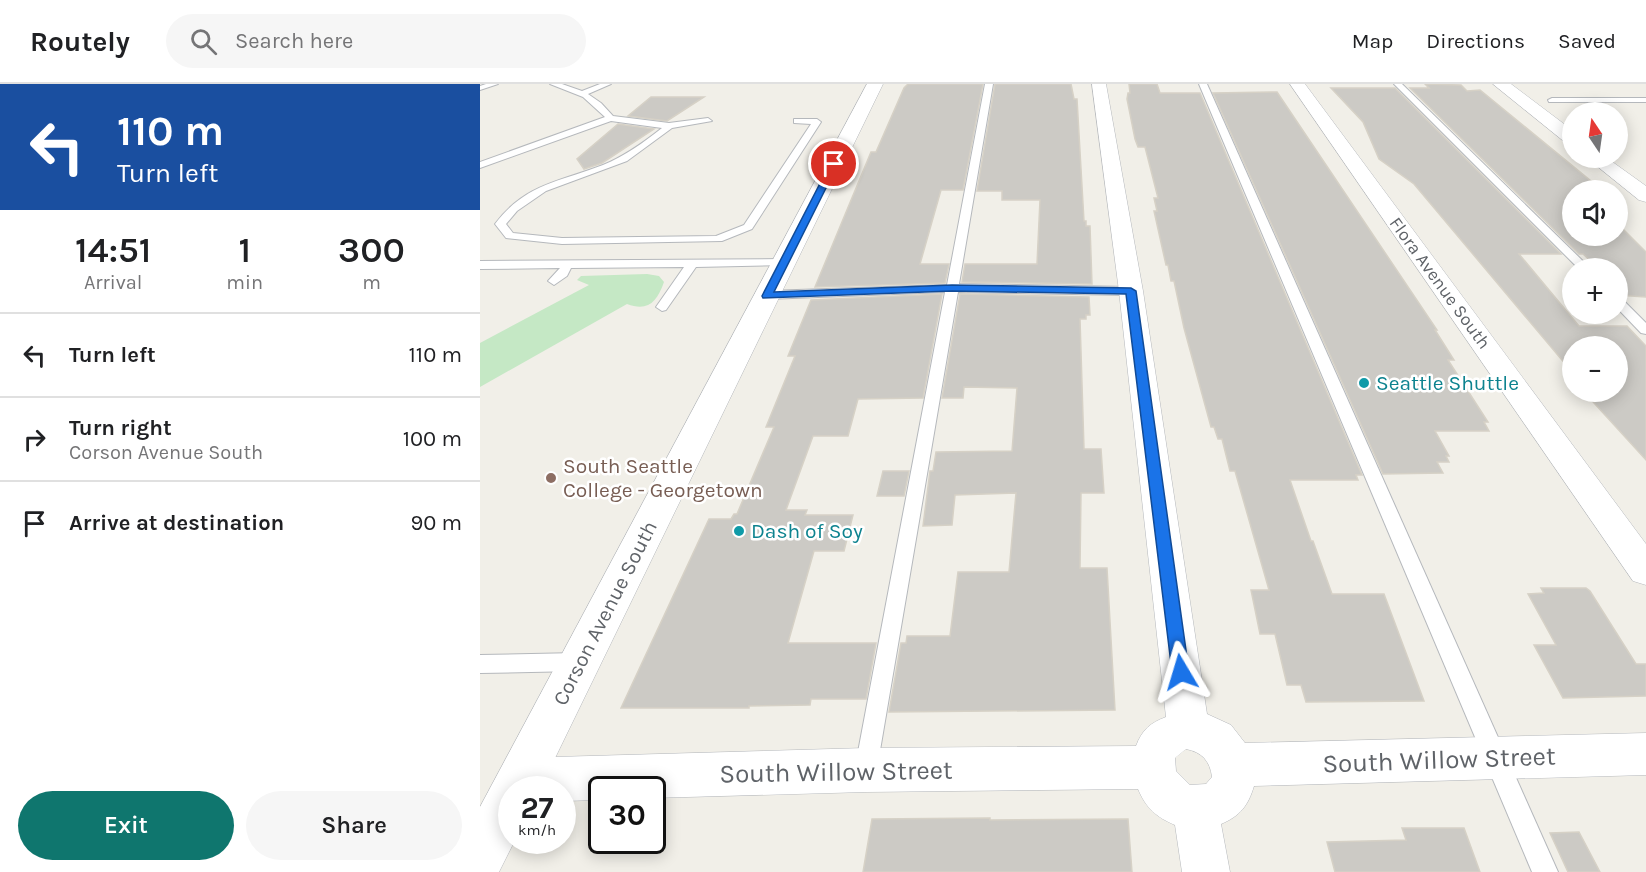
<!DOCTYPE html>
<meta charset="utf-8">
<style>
body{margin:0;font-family:Karla,sans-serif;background:#f6f6f6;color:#202124;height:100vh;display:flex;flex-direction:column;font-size:22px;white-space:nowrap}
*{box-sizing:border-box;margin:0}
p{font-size:20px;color:#757577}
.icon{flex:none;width:33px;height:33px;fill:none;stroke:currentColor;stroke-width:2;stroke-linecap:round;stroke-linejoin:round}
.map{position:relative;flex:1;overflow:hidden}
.side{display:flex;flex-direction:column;background:#fff;width:480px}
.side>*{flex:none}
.banner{background:#1a4fa0;color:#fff;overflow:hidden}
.needle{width:39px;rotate:347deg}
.controls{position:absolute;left:1082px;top:18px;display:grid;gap:12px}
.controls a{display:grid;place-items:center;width:66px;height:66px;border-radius:50%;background:#fff;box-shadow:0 3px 15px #0003;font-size:30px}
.speed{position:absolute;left:18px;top:692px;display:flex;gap:12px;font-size:30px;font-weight:700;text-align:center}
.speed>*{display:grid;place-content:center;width:78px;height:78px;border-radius:50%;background:#fff;box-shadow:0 3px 15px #0003;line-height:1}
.speed small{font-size:15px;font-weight:400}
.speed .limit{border:3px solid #111;border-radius:9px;background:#fff;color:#111}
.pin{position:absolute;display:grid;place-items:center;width:51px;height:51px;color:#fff;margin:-26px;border:3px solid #fff;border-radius:50%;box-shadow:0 2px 6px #0007}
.me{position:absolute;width:66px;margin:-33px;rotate:353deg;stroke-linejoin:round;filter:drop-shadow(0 0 4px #0008)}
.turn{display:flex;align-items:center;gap:21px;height:126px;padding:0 18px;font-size:27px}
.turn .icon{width:78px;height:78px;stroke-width:2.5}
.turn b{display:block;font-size:42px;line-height:51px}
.eta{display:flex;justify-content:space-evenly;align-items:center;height:102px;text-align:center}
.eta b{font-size:36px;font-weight:600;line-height:42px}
.cta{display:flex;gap:12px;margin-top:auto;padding:12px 18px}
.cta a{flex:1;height:69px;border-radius:36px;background:#0f766e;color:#fff;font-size:24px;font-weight:600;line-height:69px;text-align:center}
.cta a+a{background:#f6f6f6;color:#202124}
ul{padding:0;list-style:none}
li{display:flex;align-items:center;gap:18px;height:84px;padding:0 18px;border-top:2px solid #e0e0e0}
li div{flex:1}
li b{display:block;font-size:22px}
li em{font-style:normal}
header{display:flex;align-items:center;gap:36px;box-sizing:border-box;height:84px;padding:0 30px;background:#fff;border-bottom:2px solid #e0e0e0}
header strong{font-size:28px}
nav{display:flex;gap:33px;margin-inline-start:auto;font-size:21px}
.search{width:420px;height:54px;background:#f6f6f6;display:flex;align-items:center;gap:15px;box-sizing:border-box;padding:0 21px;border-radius:33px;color:#757577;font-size:22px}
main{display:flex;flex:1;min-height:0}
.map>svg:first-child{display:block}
.green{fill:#c5e8c5}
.building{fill:#cccac5;stroke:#d6d1c6;stroke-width:1.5}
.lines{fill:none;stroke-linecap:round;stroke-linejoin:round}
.service-casing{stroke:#b5b8bc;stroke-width:2}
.minor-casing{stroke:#b5b8bc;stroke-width:1}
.tertiary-casing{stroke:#b5b8bc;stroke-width:1}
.service{fill:#fff;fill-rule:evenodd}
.minor{fill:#fff;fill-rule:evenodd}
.tertiary{fill:#fff;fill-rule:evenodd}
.route{fill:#1a73e8;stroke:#114b97;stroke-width:1.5}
.culture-dot{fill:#0f9aa8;stroke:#fff;stroke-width:2}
.education-dot{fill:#8d6e63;stroke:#fff;stroke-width:2}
.labels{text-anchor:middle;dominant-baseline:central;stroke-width:5;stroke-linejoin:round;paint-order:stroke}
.far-street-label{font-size:18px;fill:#5f6368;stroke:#fff}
.culture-label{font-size:21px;fill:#0d838f;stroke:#fff;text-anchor:start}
.education-label{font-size:21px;fill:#785e54;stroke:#fff;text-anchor:start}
.street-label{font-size:21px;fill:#5f6368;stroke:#fff}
.near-street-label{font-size:26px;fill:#5f6368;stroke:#fff}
</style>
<header>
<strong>Routely</strong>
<div class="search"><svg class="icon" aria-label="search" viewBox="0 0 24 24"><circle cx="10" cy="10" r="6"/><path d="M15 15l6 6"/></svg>Search here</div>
<nav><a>Map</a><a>Directions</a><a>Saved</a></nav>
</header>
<main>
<section class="side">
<div class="banner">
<div class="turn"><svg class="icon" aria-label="left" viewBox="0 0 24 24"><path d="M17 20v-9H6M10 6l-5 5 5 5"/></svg><div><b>110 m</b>Turn left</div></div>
</div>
<div class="eta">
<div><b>14:51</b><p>Arrival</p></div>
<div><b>1</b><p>min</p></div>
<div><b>300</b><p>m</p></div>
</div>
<ul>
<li><svg class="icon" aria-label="left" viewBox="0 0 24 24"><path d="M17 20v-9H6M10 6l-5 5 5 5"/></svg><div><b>Turn left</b></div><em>110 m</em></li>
<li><svg class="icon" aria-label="right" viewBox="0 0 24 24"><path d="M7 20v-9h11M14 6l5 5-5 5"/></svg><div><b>Turn right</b><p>Corson Avenue South</p></div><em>100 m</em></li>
<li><svg class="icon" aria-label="arrive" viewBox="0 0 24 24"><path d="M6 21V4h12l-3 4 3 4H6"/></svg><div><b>Arrive at destination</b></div><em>90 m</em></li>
</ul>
<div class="cta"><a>Exit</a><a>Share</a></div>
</section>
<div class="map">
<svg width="1166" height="788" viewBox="0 0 1166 788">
<rect width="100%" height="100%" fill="#f1efe8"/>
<path class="green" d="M167,190L179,192L184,198C177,218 168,228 147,220L0,303V259L109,201L97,196L101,192Z"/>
<g class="building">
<polygon points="428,0 503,0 483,106 461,106 440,180 469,180 465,199 335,203 391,68 396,68 424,4"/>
<polygon points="515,0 591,0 594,15 597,15 604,137 606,137 606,142 610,142 612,200 482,198 485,180 557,180 560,116 522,116 522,107 497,107"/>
<polygon points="649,0 677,0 680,9 720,9 882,391 876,391 878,396 810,396 831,457 833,457 852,510 904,510 944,617 826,618 821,601 807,601 795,550 780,550 771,506 789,506 755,387 750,387 742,355 738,355 734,343 731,343 704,244 694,197 691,197 688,181 686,181 674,127 677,127 674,114 678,114 665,63 658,63 655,55 647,15 648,9 650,9"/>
<polygon points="945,0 981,1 987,7 1000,6 1122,106 1092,106 1092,152 1137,152 1137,139 1166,168 1166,213 1137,211 1137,184 1118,184 1103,170 1099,170 930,4 949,4"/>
<polygon points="851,4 915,4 1081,170 1039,170 1099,242 1147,242 1166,262 1166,376 1104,308 1137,308 1137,262 1092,262 1092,288 934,100 899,75 883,38"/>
<polygon points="797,8 957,246 955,246 974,276 968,276 1008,338 1004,338 1009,347 955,347 969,372 966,372 969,378 957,378 963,389 903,390 733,9"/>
<polygon points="171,13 224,13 187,37 148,32"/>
<polygon points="138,40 174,45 122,79 104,85 97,75"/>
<polygon points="462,210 443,314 378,315 368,352 333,352 306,426 327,426 325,431 373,431 364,467 334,467 308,559 396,559 386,615 331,615 330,621 269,622 269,624 141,624 229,435 251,435 254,430 257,430 294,343 286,343 315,272 308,272 331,216"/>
<polygon points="480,210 609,213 610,231 606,231 606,235 600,235 604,365 621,365 624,409 601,409 600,484 627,484 635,626 409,628 421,559 426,559 427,552 470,552 478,488 529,488 536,409 475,411 472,441 443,442 450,387 453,387 456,368 532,367 537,304 484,303 483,314 462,314"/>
<polygon points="403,387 429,387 424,412 397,412"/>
<polygon points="1061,504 1106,504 1110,507 1156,580 1166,580 1166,612 1083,614 1054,561 1076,561 1048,510 1064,509"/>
<polygon points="510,734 510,736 648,735 652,788 383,788 392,735"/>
<polygon points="922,744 984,744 1000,788 855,788 847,758 926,756"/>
<polygon points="1099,748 1120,788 1088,788 1070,749"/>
</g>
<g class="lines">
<g class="service-casing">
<g id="service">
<polygon points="6,0 18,0 0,6 0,2"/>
<path d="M70,0H82L102,7L120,0H131L108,10L121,19L133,32L189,39L228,34L232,37L192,44L147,77L66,107L37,127L26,140L33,149L82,154L236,152L264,141L331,40L314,39V35H337L341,38L272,145L242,157L82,160L26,154L15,140C45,100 79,98 123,81C145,72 163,59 182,44L131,37L0,84V78L125,33L103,13Z"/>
<polygon points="505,0 513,0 479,200 651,203 657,207 651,211 478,208 397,684 394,692 386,695 378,692 375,684 465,208 287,215 281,211 287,207 467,201"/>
<polygon points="719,0 727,0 1078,788 1052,788"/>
<polygon points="914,0 922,0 1110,184 1098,184"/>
<polygon points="1072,14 1166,14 1166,18 1069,18 1068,16"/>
<polygon points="303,175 309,179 307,181 216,183 186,226 182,227 176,223 204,183 91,184 87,192 74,201 68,197 80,184 0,185 0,177"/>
<polygon points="1137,213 1141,214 1166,239 1166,250 1161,249 1137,224"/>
<polygon points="98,569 105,572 108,578 105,584 98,587 0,589 0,571"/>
</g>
</g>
<g class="minor-casing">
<g id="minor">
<path d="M612,0H626L663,207L727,630L751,641L765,659L1166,649V691L774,702C768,722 760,732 741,740L750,788H702L695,741C676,733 666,724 658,705L386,708L172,714V705H122V716L82,717V705H32V715L24,712L18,696L24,680L40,674L386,664L656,662C662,646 670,639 686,633L639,207ZM706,665C722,668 730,677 732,693L726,700L710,701L696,687L695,674Z"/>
<polygon points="810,0 825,0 1166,460 1166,501 1153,497"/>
</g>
</g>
<g class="tertiary-casing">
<g id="tertiary">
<polygon points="387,0 403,0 60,705 32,705 32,756 35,756 19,788 0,788 0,723"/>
<polygon points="1013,0 1031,0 1092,46 1092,60 1086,59"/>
<polygon points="1107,74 1127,74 1166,102 1166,118 1159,116"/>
</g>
</g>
<use href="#service" class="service"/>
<use href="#minor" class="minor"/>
<use href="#tertiary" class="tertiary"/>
</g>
<polygon class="route" points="354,77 358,80 294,208 472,201 651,204 656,207 709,588 707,593 701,596 695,593 692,588 646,210 472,207 283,214 282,212 350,80"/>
<g class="culture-dot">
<circle cx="884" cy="299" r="6"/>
<circle cx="259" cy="447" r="6"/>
</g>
<circle class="education-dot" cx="71" cy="394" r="6"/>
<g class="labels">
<g class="far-street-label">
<text transform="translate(960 199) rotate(54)">Flora Avenue South</text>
</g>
<g class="culture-label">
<text x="896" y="299">Seattle Shuttle</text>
<text x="271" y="447">Dash of Soy</text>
</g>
<g class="education-label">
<text x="83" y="382">South Seattle<tspan x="83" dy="24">College - Georgetown</tspan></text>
</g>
<g class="street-label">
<text transform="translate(125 529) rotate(-63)">Corson Avenue South</text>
</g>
<g class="near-street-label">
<text transform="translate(959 676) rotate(-2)">South Willow Street</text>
<text transform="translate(356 688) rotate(-1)">South Willow Street</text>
</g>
</g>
</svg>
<div class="controls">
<a><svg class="needle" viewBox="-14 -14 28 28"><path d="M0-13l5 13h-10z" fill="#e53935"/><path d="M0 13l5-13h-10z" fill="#757577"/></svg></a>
<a><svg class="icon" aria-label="sound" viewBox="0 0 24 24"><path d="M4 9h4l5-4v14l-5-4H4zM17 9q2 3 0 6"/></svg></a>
<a>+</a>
<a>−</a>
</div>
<div class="speed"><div>27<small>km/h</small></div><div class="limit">30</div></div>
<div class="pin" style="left:354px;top:80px;background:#d93025"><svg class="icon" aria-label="arrive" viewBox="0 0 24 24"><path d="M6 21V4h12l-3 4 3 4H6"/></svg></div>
<svg class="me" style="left:701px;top:588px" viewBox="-20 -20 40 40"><path d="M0-17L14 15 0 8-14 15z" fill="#1a73e8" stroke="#fff" stroke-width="4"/></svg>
</div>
</main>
